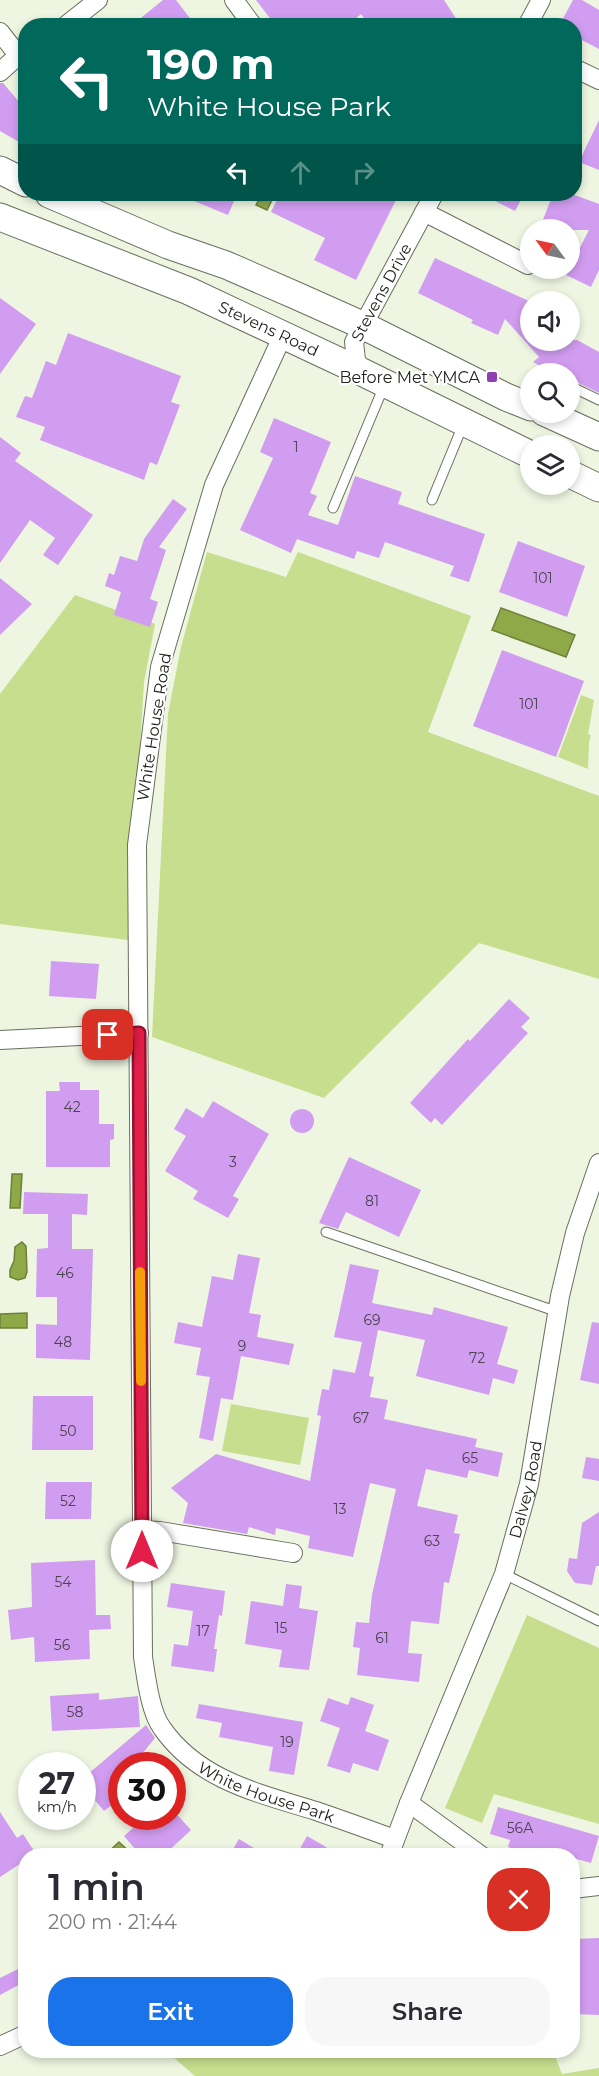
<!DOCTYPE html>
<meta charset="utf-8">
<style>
body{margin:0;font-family:Montserrat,sans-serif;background:#f7f7f7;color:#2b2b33;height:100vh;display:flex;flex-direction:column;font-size:22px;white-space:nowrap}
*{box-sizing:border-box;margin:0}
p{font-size:20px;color:#7c7c81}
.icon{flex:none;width:33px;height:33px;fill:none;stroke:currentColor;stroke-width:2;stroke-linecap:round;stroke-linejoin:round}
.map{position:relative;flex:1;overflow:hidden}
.sheet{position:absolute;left:18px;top:1848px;width:562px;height:210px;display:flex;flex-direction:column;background:#fff;border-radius:24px;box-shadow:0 3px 9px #0003}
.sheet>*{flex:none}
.banner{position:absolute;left:18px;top:18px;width:564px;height:183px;border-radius:24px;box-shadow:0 3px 9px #0003;background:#00695c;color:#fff;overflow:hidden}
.needle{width:39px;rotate:303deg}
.tools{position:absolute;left:520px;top:219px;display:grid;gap:12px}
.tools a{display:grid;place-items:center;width:60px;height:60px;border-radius:50%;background:#fff;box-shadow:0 3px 9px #0003;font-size:30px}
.speed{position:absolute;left:18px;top:1752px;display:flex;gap:12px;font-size:30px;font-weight:700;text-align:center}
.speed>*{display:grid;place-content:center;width:78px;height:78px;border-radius:50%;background:#fff;box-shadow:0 3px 9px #0003;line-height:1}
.speed small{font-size:15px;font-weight:400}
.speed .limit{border:9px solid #d22;background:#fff;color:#111}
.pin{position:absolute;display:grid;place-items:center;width:51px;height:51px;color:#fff;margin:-26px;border-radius:12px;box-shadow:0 3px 9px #0006}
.me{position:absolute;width:66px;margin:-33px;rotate:0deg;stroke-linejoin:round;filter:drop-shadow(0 0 4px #0008)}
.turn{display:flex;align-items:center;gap:21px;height:126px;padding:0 30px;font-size:27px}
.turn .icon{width:78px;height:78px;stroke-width:2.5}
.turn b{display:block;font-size:42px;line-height:51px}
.lanes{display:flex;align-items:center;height:57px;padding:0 30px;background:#0003;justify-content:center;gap:30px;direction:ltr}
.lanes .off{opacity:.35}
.round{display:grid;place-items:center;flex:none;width:63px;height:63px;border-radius:24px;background:#f7f7f7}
.head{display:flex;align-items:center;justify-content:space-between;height:102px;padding:0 30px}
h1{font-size:36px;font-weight:600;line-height:45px}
.button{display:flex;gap:12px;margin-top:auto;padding:12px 30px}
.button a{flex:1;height:69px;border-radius:24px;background:#1a73e8;color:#fff;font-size:24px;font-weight:600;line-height:69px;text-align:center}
.button a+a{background:#f7f7f7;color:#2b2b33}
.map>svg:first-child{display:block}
.green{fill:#c6de8e}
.water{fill:#8fa848;stroke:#6e803a;stroke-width:1.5}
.building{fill:#d19df0}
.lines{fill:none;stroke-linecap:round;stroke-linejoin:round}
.lane-casing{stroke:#696f5e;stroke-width:11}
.street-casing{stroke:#696f5e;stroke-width:20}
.secondary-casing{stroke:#696f5e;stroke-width:29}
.lane{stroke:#fff;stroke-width:9}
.street{stroke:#fff;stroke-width:18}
.secondary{stroke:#fff;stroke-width:27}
.route-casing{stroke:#92132f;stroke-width:15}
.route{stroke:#e11d48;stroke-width:10}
.slow{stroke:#f59e0b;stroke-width:10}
.poi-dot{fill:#8c40b2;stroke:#fff;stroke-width:2}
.labels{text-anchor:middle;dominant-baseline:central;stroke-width:4.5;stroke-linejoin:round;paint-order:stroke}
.number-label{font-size:14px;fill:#4c4250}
.street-label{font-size:16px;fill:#20231b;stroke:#fff}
.poi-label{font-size:16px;fill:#20231b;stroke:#fff;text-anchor:end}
</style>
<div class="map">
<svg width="599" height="2076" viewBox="0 0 599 2076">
<rect width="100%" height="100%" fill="#eef5e1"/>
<g class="green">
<polygon points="207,552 286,577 298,552 471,616 428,732 599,796 599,979 479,943 324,1098 152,1037 168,714 181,647"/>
<polygon points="75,595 155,624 144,682 128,940 0,924 0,694"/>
<polygon points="581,695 594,700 588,734 591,735 589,742 588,769 558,757"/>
<polygon points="231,1404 309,1418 300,1465 222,1451"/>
<polygon points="527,1615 599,1648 599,1824 494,1794 482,1823 445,1808"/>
<polygon points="166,2051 553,2051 562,2074 599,2068 599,2076 195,2076"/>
</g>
<g class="water">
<polygon points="262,194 275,194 267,210 256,205"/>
<polygon points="501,608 575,635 566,657 492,630"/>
<polygon points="12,1174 22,1174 20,1208 10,1208"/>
<polygon points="22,1242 26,1246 27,1272 25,1278 18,1280 10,1277 10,1270 14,1261 15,1247"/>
<polygon points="27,1313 27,1328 0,1328 0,1314"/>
<polygon points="119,1842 133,1855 105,1855"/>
</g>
<g class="building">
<polygon points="163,0 176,0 196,26 131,26"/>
<polygon points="256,0 444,0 461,26 370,26 361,14 347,26 276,26"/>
<polygon points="573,0 582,0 599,10 599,49 574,36 574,26 559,26"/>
<polygon points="0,83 3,83 26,110 26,146 0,131"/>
<polygon points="599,120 599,170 579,162"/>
<polygon points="177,194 237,194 228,215"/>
<polygon points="280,194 399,194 356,280 314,260 325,238 271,212"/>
<polygon points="481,194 524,194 515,211"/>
<polygon points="553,194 572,194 599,204 599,270 591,287 566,275 589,230 539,230"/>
<polygon points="435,258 531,302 531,340 577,340 599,352 599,393 570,379 570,374 555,374 533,362 539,357 505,319 498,335 471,323 473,320 418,293"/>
<polygon points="0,298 36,324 0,374"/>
<polygon points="68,333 181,376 171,402 180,405 157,465 150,462 144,480 40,440 45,427 16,417 25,396 32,398 46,361 56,365"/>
<polygon points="274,418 331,442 310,493 317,496 308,515 338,525 355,476 402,492 398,504 485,534 469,582 450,576 454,566 385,542 379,558 357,551 354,559 297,539 291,553 240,530 273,458 260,452"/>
<polygon points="0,437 21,453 15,461 93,515 58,565 43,555 55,538 30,520 0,563"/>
<polygon points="173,499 187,509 159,547 166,550 150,599 158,602 150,627 114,615 121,592 105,586 109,573 114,575 120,556 137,561 144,539"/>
<polygon points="518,541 585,566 567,617 499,592"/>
<polygon points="0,578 32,604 0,635"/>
<polygon points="502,650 584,681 556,757 473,726"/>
<polygon points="51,961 99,964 96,999 49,996"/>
<polygon points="509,999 530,1018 521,1027 528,1033 442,1125 435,1118 431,1123 410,1103 468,1039 470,1041"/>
<polygon points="59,1082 80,1082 80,1090 99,1090 99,1124 114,1124 114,1139 110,1140 110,1167 46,1167 46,1091 60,1091"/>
<polygon points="213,1101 269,1134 233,1196 239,1199 228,1218 193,1199 198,1191 165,1171 186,1136 174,1129 186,1108 203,1118"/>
<circle cx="302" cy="1121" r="12"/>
<polygon points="349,1157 421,1190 399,1237 346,1212 338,1229 319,1223"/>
<polygon points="24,1192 88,1194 87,1215 72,1214 72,1249 93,1249 90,1360 36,1358 36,1324 57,1325 57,1297 36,1297 37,1249 48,1248 48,1214 23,1214"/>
<polygon points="238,1254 260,1258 249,1313 261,1315 257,1337 294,1344 289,1365 241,1356 233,1400 221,1398 213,1441 199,1438 210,1377 196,1375 201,1348 174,1343 178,1322 202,1327 212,1276 233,1280"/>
<polygon points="350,1264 379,1270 372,1303 432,1315 434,1307 508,1327 497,1364 518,1370 514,1384 493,1378 489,1395 416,1376 425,1340 378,1330 369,1376 374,1377 370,1397 388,1400 384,1419 477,1439 475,1447 503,1453 498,1477 469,1470 467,1478 426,1469 417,1506 458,1515 454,1533 460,1534 449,1583 444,1582 439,1624 411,1621 408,1653 422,1654 419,1682 357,1675 360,1648 353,1647 356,1622 369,1623 372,1595 396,1489 370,1483 353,1557 308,1548 310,1536 276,1528 275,1535 249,1527 247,1534 183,1523 188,1503 171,1488 216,1454 310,1481 321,1416 317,1415 322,1389 329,1390 333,1369 355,1373 362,1342 334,1337"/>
<polygon points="592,1322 599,1323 599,1384 580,1380"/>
<polygon points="33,1396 93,1396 93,1450 32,1450"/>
<polygon points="586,1457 599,1459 599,1481 582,1478"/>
<polygon points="46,1482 92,1482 91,1519 45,1519"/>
<polygon points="599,1512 599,1566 596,1566 592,1585 575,1583 567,1571 569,1558 577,1559 582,1523"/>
<polygon points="95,1560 96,1615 110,1615 111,1629 89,1630 90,1659 35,1662 34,1637 11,1640 8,1610 32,1607 31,1563"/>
<polygon points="171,1583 225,1591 222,1616 219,1615 214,1649 217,1649 214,1672 171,1666 174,1644 188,1646 193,1611 167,1607"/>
<polygon points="286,1584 302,1586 299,1608 318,1611 309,1670 279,1667 282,1650 245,1644 251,1601 283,1606"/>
<polygon points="99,1693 99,1700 138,1696 140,1727 52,1731 50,1696"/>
<polygon points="351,1697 374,1705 365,1731 389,1740 378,1771 353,1763 350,1773 327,1766 340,1728 320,1721 328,1698 348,1705"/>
<polygon points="199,1704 303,1722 294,1775 269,1771 273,1747 219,1737 222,1723 196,1718"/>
<polygon points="146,1725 155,1738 132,1766 122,1766 122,1797 104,1811 82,1785 82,1779"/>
<polygon points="498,1807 599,1836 591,1863 573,1858 573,1856 538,1856 508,1847 510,1840 490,1834"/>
<polygon points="172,1809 191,1830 163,1856 141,1856 124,1836 147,1816 172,1816"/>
<polygon points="0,1812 17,1838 23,1834 36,1854 26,1856 26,1860 0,1877"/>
<polygon points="307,1836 321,1844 340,1856 296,1856"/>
<polygon points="239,1839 267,1856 229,1856"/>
<polygon points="599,1938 599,2015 573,2014 573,1988 575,1988 574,1939"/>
<polygon points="26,1965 26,1981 0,1995 0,1978"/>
</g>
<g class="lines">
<g class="lane-casing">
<g id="lane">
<polyline points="570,386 599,400"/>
<polyline points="432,500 463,425"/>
<polyline points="333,508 384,386"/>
<polyline points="326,1232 558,1312"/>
<polyline points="504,1574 599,1621"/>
</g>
</g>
<g class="street-casing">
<g id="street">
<polyline points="234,0 253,26"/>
<polyline points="65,26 98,0"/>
<polyline points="527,26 541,0"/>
<polyline points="0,32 14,50 21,53"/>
<polyline points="574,68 599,80"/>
<polyline points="0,72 21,53 26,52"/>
<polyline points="424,212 528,265"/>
<path id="s1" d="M283,335L214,485L160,667L137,845L143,1657C146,1676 150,1712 162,1728C198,1780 258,1793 316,1811C342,1820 368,1829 394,1839"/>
<path id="s2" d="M364,373L356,360L354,342L434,194"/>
<polyline points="0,1040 139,1033"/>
<polyline points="142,1530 160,1531 293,1553"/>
<polyline points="409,1803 482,1856"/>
<path id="s3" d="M389,1856L409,1803L504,1574L529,1484L560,1296L575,1233L599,1163"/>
<polyline points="573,1889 599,1886"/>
<polyline points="0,2046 26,2034"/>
</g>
</g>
<g class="secondary-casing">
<g id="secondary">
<polyline points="0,170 26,183"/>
<polyline points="49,194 168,245 226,265 297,296 362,325 506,397 531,407"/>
<path id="s4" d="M0,217L189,291L364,373L531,455"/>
<polyline points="544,412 599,437"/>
<polyline points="570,474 599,488"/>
</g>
</g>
<use href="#lane" class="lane"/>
<use href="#street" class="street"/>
<use href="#secondary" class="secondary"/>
</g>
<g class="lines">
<g class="route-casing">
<polyline id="route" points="108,1035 139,1033 142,1551"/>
</g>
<use href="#route" class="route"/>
<polyline class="slow" points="140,1272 141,1381"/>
</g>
<rect class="poi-dot" x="486" y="371" width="12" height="12" rx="3"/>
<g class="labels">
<g class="number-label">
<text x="296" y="447">1</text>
<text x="543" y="578">101</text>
<text x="529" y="704">101</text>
<text x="72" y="1107">42</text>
<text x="233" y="1162">3</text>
<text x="372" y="1201">81</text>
<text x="65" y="1273">46</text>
<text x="372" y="1320">69</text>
<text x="63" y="1342">48</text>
<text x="242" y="1346">9</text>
<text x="477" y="1358">72</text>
<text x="361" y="1418">67</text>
<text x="68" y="1431">50</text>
<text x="470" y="1458">65</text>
<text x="68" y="1501">52</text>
<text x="340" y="1509">13</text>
<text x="432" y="1541">63</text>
<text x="63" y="1582">54</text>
<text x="281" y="1628">15</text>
<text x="203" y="1631">17</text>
<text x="382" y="1638">61</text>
<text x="62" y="1645">56</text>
<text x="75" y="1712">58</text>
<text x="287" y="1742">19</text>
<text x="520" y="1828">56A</text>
</g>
<g class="street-label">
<text stroke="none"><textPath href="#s2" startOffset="90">Stevens Drive</textPath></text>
<text stroke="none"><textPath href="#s4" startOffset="291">Stevens Road</textPath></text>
<text transform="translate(154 727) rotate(-81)">White House Road</text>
<text stroke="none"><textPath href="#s3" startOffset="392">Dalvey Road</textPath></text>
<text stroke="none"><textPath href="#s1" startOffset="1546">White House Park</textPath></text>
</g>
<g class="poi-label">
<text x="480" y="377">Before Met YMCA</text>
</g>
</g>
</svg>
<div class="tools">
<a><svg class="needle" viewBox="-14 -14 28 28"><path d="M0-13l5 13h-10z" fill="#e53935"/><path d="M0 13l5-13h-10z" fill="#7c7c81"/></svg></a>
<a><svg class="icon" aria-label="sound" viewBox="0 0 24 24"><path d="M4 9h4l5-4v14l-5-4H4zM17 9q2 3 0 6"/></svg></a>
<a><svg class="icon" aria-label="search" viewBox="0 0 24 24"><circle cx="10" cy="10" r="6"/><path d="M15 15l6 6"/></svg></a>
<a><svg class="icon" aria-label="layers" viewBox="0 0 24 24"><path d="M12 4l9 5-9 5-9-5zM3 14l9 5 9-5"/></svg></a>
</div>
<div class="speed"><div>27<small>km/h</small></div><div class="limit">30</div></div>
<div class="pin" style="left:108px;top:1035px;background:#d93025"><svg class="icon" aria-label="arrive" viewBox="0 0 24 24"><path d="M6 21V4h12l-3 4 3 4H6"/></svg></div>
<svg class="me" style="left:142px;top:1551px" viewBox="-20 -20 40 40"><circle r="19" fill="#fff"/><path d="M0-13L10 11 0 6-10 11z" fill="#e11d48"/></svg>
<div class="banner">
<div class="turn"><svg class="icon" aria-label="left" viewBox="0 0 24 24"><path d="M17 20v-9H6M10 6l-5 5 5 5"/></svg><div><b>190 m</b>White House Park</div></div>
<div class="lanes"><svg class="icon" aria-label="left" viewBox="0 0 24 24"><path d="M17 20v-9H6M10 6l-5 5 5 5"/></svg><svg class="icon off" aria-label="ahead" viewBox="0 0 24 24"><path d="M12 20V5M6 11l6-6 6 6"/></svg><svg class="icon off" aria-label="right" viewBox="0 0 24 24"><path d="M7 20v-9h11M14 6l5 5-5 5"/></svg></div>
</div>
<section class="sheet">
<div class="head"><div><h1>1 min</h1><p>200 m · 21:44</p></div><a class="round" style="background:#d93025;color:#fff"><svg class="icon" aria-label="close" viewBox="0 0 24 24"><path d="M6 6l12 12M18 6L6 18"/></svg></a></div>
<div class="button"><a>Exit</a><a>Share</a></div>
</section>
</div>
